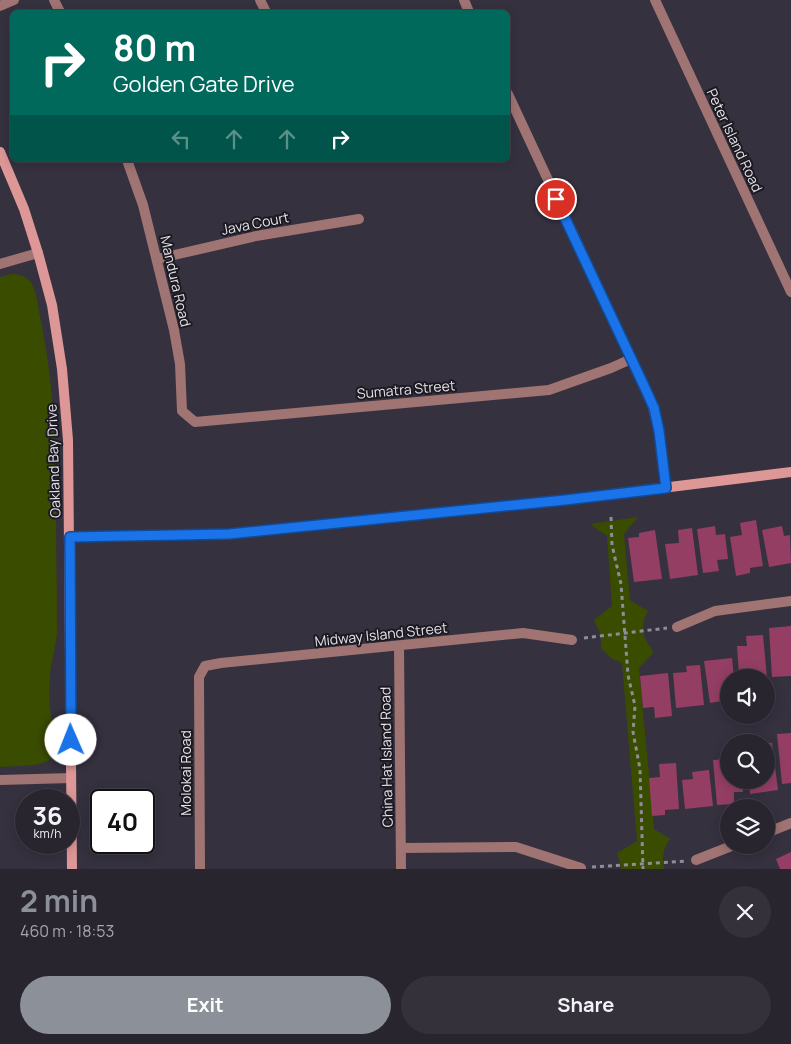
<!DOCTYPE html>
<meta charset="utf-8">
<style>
body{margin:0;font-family:Manrope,sans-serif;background:#34313b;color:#f1f3f6;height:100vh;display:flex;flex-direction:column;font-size:19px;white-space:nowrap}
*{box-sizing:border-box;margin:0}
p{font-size:16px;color:#a5a5aa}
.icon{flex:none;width:28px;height:28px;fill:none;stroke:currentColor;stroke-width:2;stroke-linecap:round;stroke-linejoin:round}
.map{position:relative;height:869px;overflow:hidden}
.panel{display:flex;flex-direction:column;background:#28252f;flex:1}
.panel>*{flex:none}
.guide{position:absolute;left:10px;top:10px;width:500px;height:152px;border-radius:8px;box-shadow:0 2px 12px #0003,0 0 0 1px #44424b;background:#00695c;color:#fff;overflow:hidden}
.buttons{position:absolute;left:720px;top:669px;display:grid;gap:10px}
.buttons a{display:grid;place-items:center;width:55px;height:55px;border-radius:50%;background:#28252f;box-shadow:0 2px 12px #0003,0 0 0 1px #44424b;font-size:25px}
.speed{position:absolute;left:15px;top:789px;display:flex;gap:10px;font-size:25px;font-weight:700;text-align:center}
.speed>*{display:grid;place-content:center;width:65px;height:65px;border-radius:50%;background:#28252f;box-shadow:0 2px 12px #0003,0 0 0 1px #44424b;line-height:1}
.speed small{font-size:12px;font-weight:400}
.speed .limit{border:2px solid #111;border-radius:8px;background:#fff;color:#111}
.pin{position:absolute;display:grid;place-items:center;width:42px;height:42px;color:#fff;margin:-21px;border:2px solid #fff;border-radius:50%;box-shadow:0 1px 5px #0007}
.me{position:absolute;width:55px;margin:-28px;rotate:359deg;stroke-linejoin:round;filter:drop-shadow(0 0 4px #0008)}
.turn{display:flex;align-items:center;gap:18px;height:105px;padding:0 20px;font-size:22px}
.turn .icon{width:65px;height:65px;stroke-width:2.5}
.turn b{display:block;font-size:35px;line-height:42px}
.lanes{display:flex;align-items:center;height:48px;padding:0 20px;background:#0003;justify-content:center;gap:25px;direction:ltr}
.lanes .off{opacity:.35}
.round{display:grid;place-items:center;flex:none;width:52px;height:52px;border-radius:26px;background:#34313b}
.headline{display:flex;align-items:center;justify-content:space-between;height:85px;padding:0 20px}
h1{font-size:30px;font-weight:700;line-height:38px;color:#8c9099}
.button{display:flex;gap:10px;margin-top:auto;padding:10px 20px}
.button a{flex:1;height:58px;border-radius:30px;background:#8c9099;color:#fff;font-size:20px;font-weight:700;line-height:58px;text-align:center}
.button a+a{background:#34313b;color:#f1f3f6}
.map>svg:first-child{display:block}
.green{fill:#3a4c00}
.building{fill:#943e64}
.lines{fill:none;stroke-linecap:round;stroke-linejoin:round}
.path{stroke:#8f8d98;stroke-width:3;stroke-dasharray:4 4;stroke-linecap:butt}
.street{stroke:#a07473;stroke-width:10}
.secondary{stroke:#dd9796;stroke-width:10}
.route-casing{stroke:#114b97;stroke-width:12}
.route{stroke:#1a73e8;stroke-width:9}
.labels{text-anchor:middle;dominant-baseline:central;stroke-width:4;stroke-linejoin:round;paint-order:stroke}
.street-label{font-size:14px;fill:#e4e2eb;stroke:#1c1a20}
</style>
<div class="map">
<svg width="791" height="869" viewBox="0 0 791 869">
<rect width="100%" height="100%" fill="#35313f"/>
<g class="green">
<path d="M12,274C19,274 25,276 30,281C37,290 38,306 40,317C54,382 56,445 56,511C56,551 57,592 57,633C56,644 53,655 51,667C49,679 49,697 50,710C52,726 66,748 49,760C40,767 13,766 0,767V277Z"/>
<path d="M638,517L624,534L630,600L648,611C639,626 643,639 654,652L639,668L654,829L670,839C663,848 662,858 664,869H621L620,863L617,853L637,841L622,663L611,658L601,648V635L594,620L612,606L607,536L590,524Z"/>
</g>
<g class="building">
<polygon points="756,520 763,566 750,568 750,573 736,576 730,537 742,535 740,523"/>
<polygon points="715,526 716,535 725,534 728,559 717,560 719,571 703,573 697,529"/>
<polygon points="782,526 784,536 790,535 791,563 769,567 762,530"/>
<polygon points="692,528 698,575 670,579 665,544 679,543 678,530"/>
<polygon points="655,530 662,579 634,582 628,538 639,537 639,533"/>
<polygon points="791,626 791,676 772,677 769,628"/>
<polygon points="763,635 767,678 750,678 750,673 739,674 737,646 747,646 746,636"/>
<polygon points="732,658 734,678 729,678 729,700 710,703 704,661"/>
<polygon points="700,665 704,705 676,708 673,673 687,672 686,666"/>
<polygon points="668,673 672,716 655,718 654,707 643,708 640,676"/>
<polygon points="791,733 791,783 782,784 777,734"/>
<polygon points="766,743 772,743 778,790 750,794 749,780 766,780"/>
<polygon points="729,759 729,780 742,780 743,792 734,792 734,804 717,805 713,760"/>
<polygon points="676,763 679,809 665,810 665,815 652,816 649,778 660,777 659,764"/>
<polygon points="709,770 713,806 685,809 682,780 693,779 692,772"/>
<polygon points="791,852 791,869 780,869 776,859"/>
</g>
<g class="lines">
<g class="path">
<polyline points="611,517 612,545 621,584 628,675 635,706 633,732 640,769 643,869"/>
<polyline points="584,638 667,628"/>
<polyline points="592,867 686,861"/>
</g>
<g class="street">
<polyline points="54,0 60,12"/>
<polyline points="260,0 266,12"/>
<polyline points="464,0 469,12"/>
<polyline points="655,0 791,292"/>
<polyline points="0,6 14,0"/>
<polyline points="508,94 645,388 653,408 659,431 666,487"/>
<polyline points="127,160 143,205 174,330 180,364 182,411 195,422 549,390 611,368 631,359"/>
<polyline points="157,259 256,236 359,219"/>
<polyline points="0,264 38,253"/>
<polyline points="677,627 715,611 791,601"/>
<polyline points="399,646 401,869"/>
<polyline points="0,780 71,778"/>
<polyline points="766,833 791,823"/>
<polyline points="401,848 516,847 581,868"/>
<polyline points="696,860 734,845"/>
<polyline points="200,869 199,677 205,666 221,663 523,633 572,640"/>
</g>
<g class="secondary">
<polyline points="0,152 24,209 38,253 52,305 62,369 68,440 72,869"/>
<polyline points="69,537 229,534 565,500 791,472"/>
</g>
</g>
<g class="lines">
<g class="route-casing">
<polyline id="route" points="71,740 70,537 229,534 565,500 666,488 659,431 654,408 645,388 556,199"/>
</g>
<use href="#route" class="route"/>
</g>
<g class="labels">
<g class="street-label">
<text transform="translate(735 140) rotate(65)">Peter Island Road</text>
<text transform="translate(255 223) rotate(-11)">Java Court</text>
<text transform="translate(176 281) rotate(77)">Mandura Road</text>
<text transform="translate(406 389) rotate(-5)">Sumatra Street</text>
<text transform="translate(53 461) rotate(-92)">Oakland Bay Drive</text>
<text transform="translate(381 634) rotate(-6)">Midway Island Street</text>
<text transform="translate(386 757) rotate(-91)">China Hat Island Road</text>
<text transform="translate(185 773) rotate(-90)">Molokai Road</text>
</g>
</g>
</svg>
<div class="buttons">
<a><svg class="icon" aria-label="sound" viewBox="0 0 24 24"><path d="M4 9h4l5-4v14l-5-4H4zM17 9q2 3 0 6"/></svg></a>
<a><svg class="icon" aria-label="search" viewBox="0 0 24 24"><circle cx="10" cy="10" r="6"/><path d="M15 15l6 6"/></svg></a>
<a><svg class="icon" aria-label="layers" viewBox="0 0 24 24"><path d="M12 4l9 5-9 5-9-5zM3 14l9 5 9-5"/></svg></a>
</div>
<div class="speed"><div>36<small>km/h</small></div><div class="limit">40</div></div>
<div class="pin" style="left:556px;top:199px;background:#d93025"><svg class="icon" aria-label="arrive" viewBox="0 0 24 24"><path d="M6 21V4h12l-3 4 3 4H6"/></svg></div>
<svg class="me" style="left:71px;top:740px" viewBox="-20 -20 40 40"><circle r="19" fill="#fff"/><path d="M0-13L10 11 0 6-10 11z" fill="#1a73e8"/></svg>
<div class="guide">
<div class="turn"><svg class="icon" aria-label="right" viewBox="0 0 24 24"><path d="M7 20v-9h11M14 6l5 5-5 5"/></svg><div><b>80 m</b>Golden Gate Drive</div></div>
<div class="lanes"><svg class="icon off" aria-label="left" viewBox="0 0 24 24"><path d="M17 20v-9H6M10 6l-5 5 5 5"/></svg><svg class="icon off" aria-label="ahead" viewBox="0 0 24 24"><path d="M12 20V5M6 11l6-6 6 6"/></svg><svg class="icon off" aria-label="ahead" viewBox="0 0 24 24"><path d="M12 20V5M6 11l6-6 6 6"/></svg><svg class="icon" aria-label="right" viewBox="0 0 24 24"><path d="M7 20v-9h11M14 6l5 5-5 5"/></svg></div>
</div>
</div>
<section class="panel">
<div class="headline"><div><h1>2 min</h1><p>460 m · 18:53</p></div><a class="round"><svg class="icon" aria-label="close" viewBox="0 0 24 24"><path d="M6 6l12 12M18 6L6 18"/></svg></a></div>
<div class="button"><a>Exit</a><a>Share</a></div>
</section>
